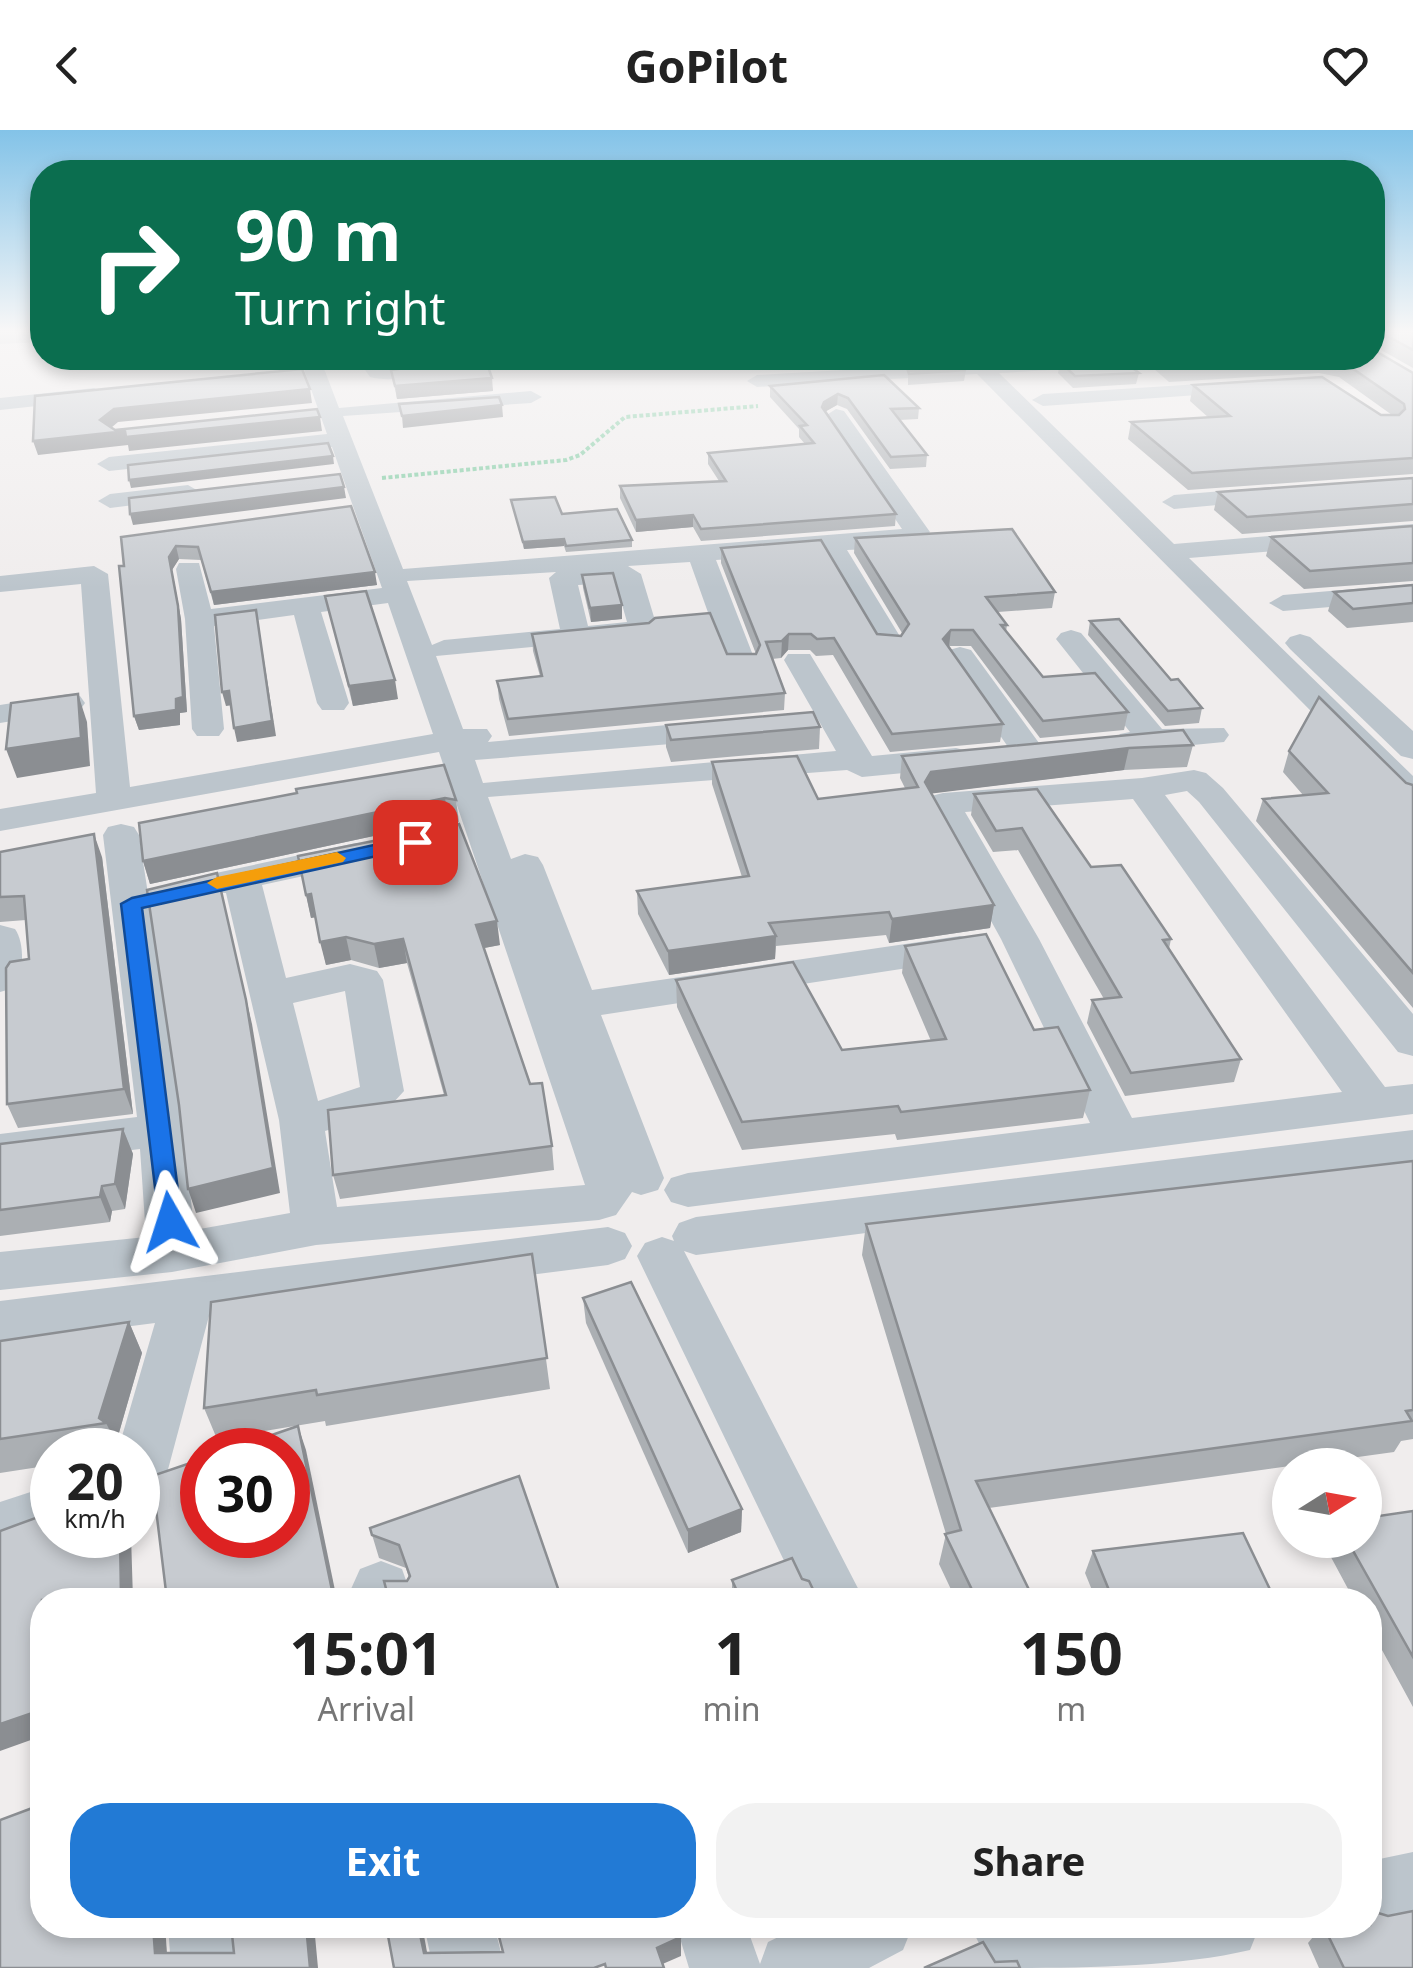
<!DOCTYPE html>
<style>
body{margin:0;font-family:"Noto Sans",sans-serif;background:#f2f2f2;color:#222;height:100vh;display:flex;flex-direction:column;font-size:38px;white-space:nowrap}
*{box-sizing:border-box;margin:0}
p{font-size:32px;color:#767676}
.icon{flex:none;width:55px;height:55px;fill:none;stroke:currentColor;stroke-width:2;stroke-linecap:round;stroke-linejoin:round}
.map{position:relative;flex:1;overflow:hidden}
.side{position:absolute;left:30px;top:1458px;width:1352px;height:350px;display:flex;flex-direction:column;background:#fff;border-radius:40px;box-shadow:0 5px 15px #0003}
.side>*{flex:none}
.guide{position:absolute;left:30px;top:30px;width:1355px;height:210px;border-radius:40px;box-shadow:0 5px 15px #0003;background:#0b6e4f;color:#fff;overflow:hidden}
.needle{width:65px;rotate:79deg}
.fabs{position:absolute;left:1272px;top:1318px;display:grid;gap:20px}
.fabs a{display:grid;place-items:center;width:110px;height:110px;border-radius:50%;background:#fff;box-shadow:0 5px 15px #0003;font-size:50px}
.speed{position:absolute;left:30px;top:1298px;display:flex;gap:20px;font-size:50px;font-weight:700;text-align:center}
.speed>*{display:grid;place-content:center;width:130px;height:130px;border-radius:50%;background:#fff;box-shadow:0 5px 15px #0003;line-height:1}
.speed small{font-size:25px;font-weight:400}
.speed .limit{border:15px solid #d22;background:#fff;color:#111}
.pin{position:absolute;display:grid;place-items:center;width:85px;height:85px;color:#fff;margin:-42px;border-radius:20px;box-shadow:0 5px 15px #0006}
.me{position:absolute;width:110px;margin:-55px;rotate:354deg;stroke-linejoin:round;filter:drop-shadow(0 0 8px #0008)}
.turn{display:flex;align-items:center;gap:35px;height:210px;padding:0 40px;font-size:45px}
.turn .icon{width:130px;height:130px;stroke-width:2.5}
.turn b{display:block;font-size:70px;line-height:85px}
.eta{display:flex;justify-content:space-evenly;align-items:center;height:170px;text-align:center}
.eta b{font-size:60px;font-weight:700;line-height:70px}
.action{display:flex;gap:20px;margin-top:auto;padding:20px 40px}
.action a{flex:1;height:115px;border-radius:40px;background:#227ad5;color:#fff;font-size:40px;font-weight:700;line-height:115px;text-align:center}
.action a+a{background:#f2f2f2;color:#222}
header{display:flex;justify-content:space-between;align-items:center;height:130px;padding:0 40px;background:#fff;font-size:45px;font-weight:700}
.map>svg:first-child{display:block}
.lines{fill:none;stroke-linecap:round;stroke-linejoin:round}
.path{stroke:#77c89c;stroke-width:4;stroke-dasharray:4 2.5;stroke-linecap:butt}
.minor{fill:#bcc5cc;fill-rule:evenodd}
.wall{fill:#abafb3}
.shaded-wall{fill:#8b8e92}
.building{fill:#c7cbd0;stroke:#8b8e92;stroke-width:2.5}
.route{fill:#1a73e8;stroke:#114b97;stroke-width:2.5}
.slow{fill:#f59e0b}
</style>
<header><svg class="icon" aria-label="back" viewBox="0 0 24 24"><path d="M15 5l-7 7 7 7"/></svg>GoPilot<svg class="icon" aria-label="heart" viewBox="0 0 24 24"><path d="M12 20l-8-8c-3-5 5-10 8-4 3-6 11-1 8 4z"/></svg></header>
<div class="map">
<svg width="1413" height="1838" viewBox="0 0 1413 1838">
<rect width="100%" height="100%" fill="#f0eded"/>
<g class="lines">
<polyline class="path" points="382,348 566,330 580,325 625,287 758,276"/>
<g class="minor">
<polygon points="42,200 42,212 0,214 0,202"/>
<path d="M300,228H320L339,278L531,261L542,267L531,273L343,286L403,439L902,399L825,286L836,279L844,281L930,402C911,422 873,418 847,420L904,513L899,519H879L822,422L716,430L756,533L752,539H730L726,533L690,432L628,436L641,444L657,497L649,506L436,526L463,599H487L492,606L488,612L720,590L731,593L736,600L731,607L720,610L475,630L483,653L836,621L784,530L788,524H810L872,626L956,618L968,621L973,628L968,635L956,638L862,647L847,640L488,667L511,729L525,724L538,727L543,735L592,860L960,806L974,809L980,818L974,827L960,830L601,885L664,1048L658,1060L641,1065L632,1062L616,1085L599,1090L316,1115L172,1142L0,1160V1122L146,1107L140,1019L0,1036V1004L137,987L103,705L108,697L121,694L134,697L139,705L184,1000L194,1100L290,1083L279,990L226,763L202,762L196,754L202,746L356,713L369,716L374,724L369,732L262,755L286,848L350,834L377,841L383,850L404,961L383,984L325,1001L337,1077L585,1055L439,622L0,701V679L96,663L81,454L0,462V446L94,436L108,444L130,657L433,604L388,473L321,482L349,573L344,580H322L317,573L294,485L214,496L224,599L219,606H197L192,599L185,489L176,439L179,433H199L211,479L382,458L332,317L109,341L97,334L109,327L327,304ZM556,442L549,448L560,499L444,510L432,515L407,451ZM616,453L627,492L588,496L578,455ZM345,861L360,957L318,971L293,873Z"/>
<path d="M357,228H377L383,236L411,234L421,240C411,250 384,251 370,247Z"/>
<polygon points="962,228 983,228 987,232 1167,228 1157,234 999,243 1174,414 1413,394 1413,410 1189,428 1413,646 1413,675 1401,672 977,244 757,257 747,251 757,245 966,233"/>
<polygon points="1247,251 1254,253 1258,257 1254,261 1043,276 1032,270 1043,264"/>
<polygon points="94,258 105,264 102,269 0,280 0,268"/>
<polygon points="188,355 200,362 197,367 110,378 98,371 110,364"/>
<polygon points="1273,357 1285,364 1282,369 1174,379 1162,372 1174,365"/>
<polygon points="1413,454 1413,470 1283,481 1269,473 1283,465"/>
<polygon points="1071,500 1081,503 1162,599 1224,598 1229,605 1224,612 1131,621 1120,618 1115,611 1120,604 1130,602 1056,509 1061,503"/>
<polygon points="1300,504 1310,507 1413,601 1413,629 1401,626 1290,519 1285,513 1290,507"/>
<polygon points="960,517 971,520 1039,613 1043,620 1039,627 1015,627 945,526 949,520"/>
<polygon points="69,564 80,566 85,573 80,580 0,593 0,575"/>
<path d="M1194,640L1206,643L1223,658L1413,884V926L1398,922L1199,672L1187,661L1165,665L1385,957L1413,954V984L688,1077L671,1072L664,1060L671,1048L688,1043L1090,993L1001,809L926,673L931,666L943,663L1142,648ZM1133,669L1342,962L1132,988L1039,809L965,682Z"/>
<path d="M0,795L15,799C25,813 24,844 14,858L0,862Z"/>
<polygon points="1413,1000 1413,1032 696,1125 684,1121 864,1470 803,1470 637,1126 645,1113 662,1107 674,1111 672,1106 679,1093 696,1087"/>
<polygon points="608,1097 625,1103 632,1116 625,1129 608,1135 209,1186 166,1347 158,1365 138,1372 138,1320 118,1320 155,1193 0,1213 0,1171"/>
<polygon points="52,1355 52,1405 57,1405 0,1426 0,1372"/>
<polygon points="381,1431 402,1439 413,1470 353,1470 351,1459 360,1439"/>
<polygon points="1413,1722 1413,1792 1370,1801 1356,1795 1370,1795 1370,1731"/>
<polygon points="168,1795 238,1795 243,1838 171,1838"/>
<polygon points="424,1795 494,1795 505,1838 433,1838"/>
<polygon points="676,1795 746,1795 760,1834 768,1812 803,1795 913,1795 903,1820 869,1838 689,1838"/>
<path d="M970,1795H1260L1250,1820C1174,1838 1073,1838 991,1838Z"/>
</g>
</g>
<g class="wall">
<polygon points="1372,200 1413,200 1413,238 1374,216 1372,217"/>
<polygon points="383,228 485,228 493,261 397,269 391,240 411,237 415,233 411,230 385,232"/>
<polygon points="906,228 950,228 950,230 906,233"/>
<polygon points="1155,228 1372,228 1413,243 1413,344 1188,360 1128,309 1131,292 1209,288 1190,271 1193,255 1381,285 1392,285 1339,247 1319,243 1169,252 1153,238"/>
<polygon points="1060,232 1139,243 1136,254 1073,258 1058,243"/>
<polygon points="966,240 964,251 908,255 908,241"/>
<polygon points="884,245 919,278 918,289 899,290 927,325 926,337 890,339 847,279 837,275 826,281 896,384 895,396 701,411 693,397 636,402 620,368 620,356 719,351 708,334 708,323 805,314 799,307 799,299 770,267 770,256"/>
<polygon points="1413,348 1413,391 1242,404 1214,380 1218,362"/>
<polygon points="511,370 562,384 632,410 632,417 566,422 564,416 524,419"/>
<polygon points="351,376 377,455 214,475 201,430 179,429 172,440 181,489 187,582 180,583 180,595 139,600 134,586 121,407"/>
<polygon points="1413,396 1413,451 1304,459 1266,426 1271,407"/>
<polygon points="855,408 1055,462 1052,478 998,482 1007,495 1006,502 1043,547 1128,582 1124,600 1040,608 971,516 949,516 1003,594 1000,612 890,622 833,525 816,526 810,520 788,520 781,528 772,529 785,563 784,580 509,606 499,569 497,551 540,546 533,521 532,504 727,524 756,524 721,433 721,418 877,504 901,506 902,503 854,423"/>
<polygon points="582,445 622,475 622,489 591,492 583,458"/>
<polygon points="1413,455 1413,492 1347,498 1328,481 1334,462"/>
<polygon points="325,466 398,569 353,576"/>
<polygon points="1090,491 1202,578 1199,593 1165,596 1088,505"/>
<polygon points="666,595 820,597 819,619 671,632 666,617"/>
<polygon points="1193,615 1187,637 1124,640 931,663 994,775 990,798 889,813 886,805 776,816 775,829 669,845 638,784 637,761 742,747 712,654 712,632 818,669 905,658 900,648 902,626"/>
<polygon points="1289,621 1413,655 1413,878 1256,691 1263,669 1303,665 1283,642"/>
<polygon points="444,635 456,670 459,692 448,690 150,754 143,731"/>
<polygon points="974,664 1091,737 1171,809 1169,819 1241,929 1234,952 1125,966 1087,893 1092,870 1104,869 1018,720 993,722 971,685"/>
<polygon points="0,722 102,727 133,984 18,998 7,974 29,829 26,790 0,792"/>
<polygon points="298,726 500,815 484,818 552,1016 554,1040 340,1069 333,1045 444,965 407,833 379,838 351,830 326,835 316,787 311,788"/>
<polygon points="905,816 1034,900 1090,960 1083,988 897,1010 895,1004 742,1020 677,877 676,850 842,920 931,911 902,843"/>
<polygon points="123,999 133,1024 125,1079 112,1081 110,1092 0,1106 0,1014"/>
<polygon points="1413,1031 1413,1309 1401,1311 1394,1322 1300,1335 1290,1335 1290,1336 989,1378 1034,1470 956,1470 939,1434 946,1404 862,1125 866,1094"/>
<polygon points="532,1124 550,1259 326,1296 325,1291 217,1309 204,1278"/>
<polygon points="583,1168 742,1379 741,1402 688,1423 586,1193"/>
<polygon points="129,1192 142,1223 116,1313 119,1320 52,1320 52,1335 0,1343 0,1211"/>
<polygon points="1413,1381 1413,1577 1370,1498 1370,1470 1354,1470 1325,1416 1328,1410 1365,1410"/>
<polygon points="370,1398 562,1470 407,1451 409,1448 406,1438 379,1428"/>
<polygon points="1093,1421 1275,1470 1096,1470 1085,1443"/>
<polygon points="802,1449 818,1470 732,1470 732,1450"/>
<polygon points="1388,1786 1413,1838 1319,1838 1308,1813 1323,1795"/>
</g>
<g class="shaded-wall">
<polygon points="234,228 297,228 298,233 236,239"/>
<polygon points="384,228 410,228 411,230 385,232"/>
<polygon points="492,248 493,261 397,269 395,256"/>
<polygon points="310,259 312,273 118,292 105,303 320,287 322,301 129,321 128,315 38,325 33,311 100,290 114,279"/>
<polygon points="838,264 837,275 823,283 822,288 824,272"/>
<polygon points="502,275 503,287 403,298 402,286"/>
<polygon points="333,326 334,334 131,358 129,350"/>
<polygon points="344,357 346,368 133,395 130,384"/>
<polygon points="693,385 693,397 636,402 636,390"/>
<polygon points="564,409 564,416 524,419 523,412"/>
<polygon points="176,416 179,429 172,440 181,489 187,582 180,583 180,595 139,600 134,586 169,427"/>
<polygon points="375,442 377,455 214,475 211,462"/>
<polygon points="622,475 622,489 591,492 590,478"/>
<polygon points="256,480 276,606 237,612 234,598"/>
<polygon points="951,500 949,516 941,526 943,509"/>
<polygon points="789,504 788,520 781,528 782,511"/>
<polygon points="395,550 398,569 353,576 349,556"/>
<polygon points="229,561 233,575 226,576 222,562"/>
<polygon points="78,564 87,592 90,636 17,648 6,619"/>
<polygon points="1129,618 1124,640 928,664 925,652 931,642"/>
<polygon points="445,668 448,690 150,754 143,731"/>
<polygon points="94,704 102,727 133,984 124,959"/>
<polygon points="217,743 252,894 280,1063 196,1083 188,1059"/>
<polygon points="311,764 316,787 311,788 306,765"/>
<polygon points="994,775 990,798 889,813 892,789"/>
<polygon points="497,791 500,815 479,819 476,795"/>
<polygon points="776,806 775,829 669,845 668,821"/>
<polygon points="346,807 351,830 326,835 320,812"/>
<polygon points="403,809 407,833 379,838 374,814"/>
<polygon points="123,999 133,1024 125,1079 115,1054"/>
<polygon points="102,1056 112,1081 110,1092 100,1067"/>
<polygon points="129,1192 142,1223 116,1313 106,1293 99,1288"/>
<polygon points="298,1296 306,1320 337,1470 334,1470"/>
<polygon points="742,1379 741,1402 688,1423 688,1400"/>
<polygon points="120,1405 131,1405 133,1470 114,1470"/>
<polygon points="38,1581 42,1606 0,1621 0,1594"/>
<polygon points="153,1795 165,1795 168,1838 155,1823"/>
<polygon points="306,1795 314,1795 318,1838 310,1838"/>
<polygon points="418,1795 422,1795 430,1838 424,1823"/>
<polygon points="681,1807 681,1826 658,1836 657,1818"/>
</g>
<g class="building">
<polygon points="1372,200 1413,200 1413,220 1378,201 1372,207"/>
<polygon points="1372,219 1413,243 1413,328 1192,343 1131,292 1230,286 1193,255 1322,247 1381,285 1399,285 1405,279 1404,274 1343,232 1323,228 1173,237 1162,228 1372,228"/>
<polygon points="423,228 485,228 492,248 395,256 391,240 411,237"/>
<polygon points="1121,229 1139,243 1075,246 1060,232"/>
<polygon points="302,239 310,259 114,279 100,290 115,300 317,279 320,287 126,307 125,301 33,311 35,266"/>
<polygon points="966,240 909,244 908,241"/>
<polygon points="884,245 919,278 891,279 927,325 891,327 848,268 838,264 824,272 822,277 896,384 701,399 693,385 636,390 620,356 726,351 708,323 814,313 800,296 807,295 770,256"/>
<polygon points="499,267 502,275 402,286 399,274"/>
<polygon points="328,313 333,326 129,350 128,335"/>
<polygon points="340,344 344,357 130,384 129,368"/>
<polygon points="1413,348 1413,374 1247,387 1218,362"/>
<polygon points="555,367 562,384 617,379 632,410 566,416 564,409 523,412 511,370"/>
<polygon points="351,376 375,442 211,462 198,417 176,416 169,427 178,476 183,567 176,569 176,580 134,586 119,436 124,436 121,407"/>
<polygon points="1413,396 1413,433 1310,441 1271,407"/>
<polygon points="1012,399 1055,462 986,467 1007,495 1001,495 1043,547 1095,543 1128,582 1043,591 973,500 951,500 943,509 1003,594 892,604 834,508 817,509 811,504 789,504 782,511 766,512 785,563 508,589 497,551 542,546 532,504 649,493 655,488 710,483 727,524 756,524 760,515 721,418 821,410 877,504 901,506 909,494 855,408"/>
<polygon points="613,443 622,475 590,478 582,445"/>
<polygon points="1413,455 1413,473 1353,479 1334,462"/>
<polygon points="366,461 395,550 349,556 325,466"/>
<polygon points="256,480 272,591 234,598 229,561 222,562 215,485"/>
<polygon points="1119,489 1171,550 1178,549 1202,578 1168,581 1090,491"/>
<polygon points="78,564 81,608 6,619 11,573"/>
<polygon points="1319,567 1406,653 1413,655 1413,843 1263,669 1328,663 1289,621"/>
<polygon points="813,582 820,597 671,610 666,595"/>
<polygon points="1183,600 1193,615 1129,618 931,642 925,652 994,775 892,789 889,782 769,793 776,806 668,821 637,761 749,746 712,632 797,626 818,669 918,657 902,626"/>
<polygon points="444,635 456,670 445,668 143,731 139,693 297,663 296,659"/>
<polygon points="1037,659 1091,737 1121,735 1171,809 1163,810 1241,929 1131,943 1092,870 1121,867 1022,698 996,701 974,664"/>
<polygon points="459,694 497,791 476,795 530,954 542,953 552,1016 333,1045 328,980 446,965 403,809 374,814 346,807 320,812 311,764 306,765 298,726"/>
<polygon points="94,704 124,959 7,974 6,838 10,832 29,829 24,766 0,767 0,722"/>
<polygon points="217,743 246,870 273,1038 188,1059 179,975 147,760"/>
<polygon points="986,804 1034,900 1058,897 1090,960 901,982 898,976 742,992 676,850 793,832 842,920 946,909 905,816"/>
<polygon points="123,999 115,1054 102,1056 100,1067 0,1080 0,1014"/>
<polygon points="1413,1031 1413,1280 1406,1281 1412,1291 976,1351 1034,1470 977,1470 945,1404 961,1400 866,1094"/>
<polygon points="532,1124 547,1228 317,1265 316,1260 204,1278 211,1172"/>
<polygon points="631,1152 742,1379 688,1400 583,1168"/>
<polygon points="129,1192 99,1288 106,1293 0,1309 0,1211"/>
<polygon points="298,1296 334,1470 167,1470 152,1346 202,1329 202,1405 288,1405 288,1320 228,1320"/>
<polygon points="519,1346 562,1470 389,1470 384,1451 407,1451 410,1446 399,1415 372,1405 370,1398"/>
<polygon points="1413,1381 1413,1527 1347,1410 1365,1410 1365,1388"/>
<polygon points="52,1382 52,1405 120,1405 121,1468 114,1470 42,1470 42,1795 153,1795 155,1823 234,1823 231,1795 306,1795 310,1838 0,1838 0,1690 35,1677 38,1581 0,1594 0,1401"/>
<polygon points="1243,1403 1275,1470 1113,1470 1093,1421"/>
<polygon points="792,1428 802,1449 809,1451 818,1470 741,1470 732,1450"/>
<polygon points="1413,1781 1413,1838 1344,1838 1323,1795 1370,1795 1370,1783 1375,1782 1388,1786"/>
<polygon points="386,1795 418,1795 424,1823 503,1822 496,1795 677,1795 681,1807 657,1818 664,1838 606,1838 605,1834 594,1838 394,1838"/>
<polygon points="983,1812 995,1832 1017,1831 1020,1838 924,1838"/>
</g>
<linearGradient id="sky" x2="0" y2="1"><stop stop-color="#83c3e8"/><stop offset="0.44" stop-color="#f8f7f7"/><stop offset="1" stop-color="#f8f7f7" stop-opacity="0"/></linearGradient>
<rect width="1413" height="458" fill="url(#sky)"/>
<polygon class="route" points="415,706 422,708 422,716 142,778 182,1092 179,1099 160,1099 121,774 132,768"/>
<polygon class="slow" points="337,722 346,728 343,732 217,759 207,753 217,747"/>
</svg>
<div class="fabs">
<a><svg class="needle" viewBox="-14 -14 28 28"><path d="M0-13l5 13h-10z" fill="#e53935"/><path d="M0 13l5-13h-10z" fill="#767676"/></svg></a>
</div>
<div class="speed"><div>20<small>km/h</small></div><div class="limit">30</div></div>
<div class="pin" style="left:415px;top:712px;background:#d93025"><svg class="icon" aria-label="arrive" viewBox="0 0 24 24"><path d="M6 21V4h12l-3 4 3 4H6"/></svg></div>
<svg class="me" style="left:170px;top:1092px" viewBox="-20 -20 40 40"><path d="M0-17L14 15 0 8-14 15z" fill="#1a73e8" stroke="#fff" stroke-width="4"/></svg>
<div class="guide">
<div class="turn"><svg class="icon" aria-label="right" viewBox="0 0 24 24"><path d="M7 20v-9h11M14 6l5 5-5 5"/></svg><div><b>90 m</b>Turn right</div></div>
</div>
<section class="side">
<div class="eta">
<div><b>15:01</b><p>Arrival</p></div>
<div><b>1</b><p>min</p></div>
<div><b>150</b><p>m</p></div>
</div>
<div class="action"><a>Exit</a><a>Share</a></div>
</section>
</div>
